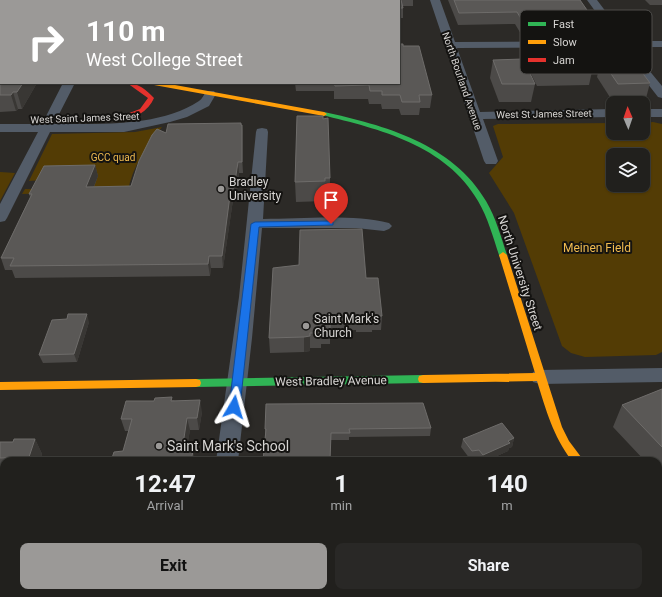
<!DOCTYPE html>
<style>
body{margin:0;font-family:Roboto,sans-serif;background:#292826;color:#f1f3f6;height:100vh;display:flex;flex-direction:column;font-size:15px;white-space:nowrap}
*{box-sizing:border-box;margin:0}
p{font-size:13px;color:#a2a3a4}
.icon{flex:none;width:22px;height:22px;fill:none;stroke:currentColor;stroke-width:2;stroke-linecap:round;stroke-linejoin:round}
.map{position:relative;flex:1;overflow:hidden}
.side{position:absolute;left:0px;top:457px;width:662px;height:140px;display:flex;flex-direction:column;background:#21201d;border-radius:12px 12px 0 0;box-shadow:0 1px 3px #0004,0 0 0 1px #3e3e3b}
.side>*{flex:none}
.top-card{position:absolute;left:0px;top:0px;width:400px;height:84px;box-shadow:0 1px 3px #0004,0 0 0 1px #3e3e3b;background:#9b9997;color:#fff;overflow:hidden}
.needle{width:26px;rotate:358deg}
.buttons{position:absolute;left:606px;top:96px;display:grid;gap:8px}
.buttons a{display:grid;place-items:center;width:44px;height:44px;border-radius:8px;background:#21201d;box-shadow:0 1px 3px #0004,0 0 0 1px #3e3e3b;font-size:20px}
.pin{position:absolute;display:grid;place-items:center;width:34px;height:34px;color:#fff;margin:-41px -17px;border-radius:50% 50% 50% 0;rotate:-45deg;box-shadow:0 0 4px #0007}
.pin .icon{rotate:45deg}
.me{position:absolute;width:44px;margin:-22px;rotate:7deg;stroke-linejoin:round;filter:drop-shadow(0 0 3px #0008)}
.turn{display:flex;align-items:center;gap:14px;height:84px;padding:0 20px;font-size:18px}
.turn .icon{width:52px;height:52px;stroke-width:2.5}
.turn b{display:block;font-size:28px;line-height:34px}
.eta{display:flex;justify-content:space-evenly;align-items:center;height:68px;text-align:center}
.eta b{font-size:24px;font-weight:700;line-height:28px}
.primary-button{display:flex;gap:8px;margin-top:auto;padding:8px 20px}
.primary-button a{flex:1;height:46px;border-radius:8px;background:#9b9997;color:#111;font-size:16px;font-weight:700;line-height:46px;text-align:center}
.primary-button a+a{background:#292826;color:#f1f3f6}
.map>svg:first-child{display:block}
.green{fill:#533c05;fill-rule:evenodd}
.lines{fill:none;stroke-linecap:round;stroke-linejoin:round}
.street{fill:#535c68;fill-rule:evenodd}
.fast{fill:#30b455;fill-rule:evenodd}
.slow{fill:#ff9f0a;fill-rule:evenodd}
.jam{fill:#e5322d;fill-rule:evenodd}
.wall{fill:#4c4a48}
.shaded-wall{fill:#393734}
.building{fill:#5a5856;stroke:#6e6c6a}
.route{fill:#1a73e8;stroke:#114b97}
.poi-dot{fill:#9b9997;stroke:#141311;stroke-width:1.5}
.labels{text-anchor:middle;dominant-baseline:central;stroke-width:4;stroke-linejoin:round;paint-order:stroke}
.far-street-label{font-size:10px;fill:#d7d5d3;stroke:#141311}
.far-park-label{font-size:10px;fill:#f2bc50;stroke:#141311}
.poi-label{font-size:12px;fill:#d7d5d3;stroke:#141311;text-anchor:start}
.park-label{font-size:12px;fill:#f2bc50;stroke:#141311}
.street-label{font-size:12px;fill:#d7d5d3;stroke:#141311}
.near-poi-label{font-size:14px;fill:#d7d5d3;stroke:#141311;text-anchor:start}
.key{fill:#141311;stroke:#4e4d4b;stroke-width:1}
.key-label{font-size:11px;fill:#d7d5d3}
</style>
<div class="map">
<svg width="662" height="597" viewBox="0 0 662 597">
<rect width="100%" height="100%" fill="#2c2a27"/>
<g class="green">
<path d="M653,122L662,124V352L656,355L585,357L571,353L562,346L514,213L489,173L503,157L493,126L498,124L613,123V133H643V123ZM613,155H643V185H613Z"/>
<path d="M162,127C147,146 132,167 128,191L22,194L25,189L92,190L97,176L29,181L52,134L135,132Z"/>
<polygon points="0,172 15,173 0,201"/>
</g>
<g class="lines">
<g class="street">
<polygon points="430,0 440,0 455,42 617,41 587,0 597,0 628,41 662,41 662,47 457,48 480,112 613,109 613,117 483,119 498,161 496,164 486,164 484,161"/>
<polygon points="639,62 643,63 662,86 662,98 658,97 633,65"/>
<path d="M63,83H75L54,124C99,124 160,127 199,101C202,99 204,95 206,91H214L216,94L209,106L187,117L170,122L124,132H50L7,218L5,221L0,222V204L38,132H0V124H42Z"/>
<rect x="643" y="109" width="19" height="8"/>
<path d="M262,128L267,129L268,132L263,219C301,219 353,214 389,223L392,226L389,229L384,231L356,228H262L252,338L238,461H216L239,297L256,132L257,129Z"/>
<polygon points="662,368 662,382 540,384 533,382 531,377 533,372 540,370"/>
<polygon points="206,593 230,593 232,597 208,597"/>
</g>
<g class="fast">
<polygon points="100,0 106,0 99,1"/>
<path d="M324,112C384,125 453,144 486,201C496,218 501,237 507,255L506,257H500L499,255C493,237 488,218 478,201C446,145 379,129 322,115V113Z"/>
<polygon points="423,375 427,376 428,379 427,382 423,383 196,387 192,386 191,383 192,380 196,379"/>
<polygon points="658,529 662,530 662,543 658,542"/>
<polygon points="658,552 662,554 662,568 658,566"/>
</g>
<g class="slow">
<polygon points="151,83 164,83 324,112 327,114 324,116 154,85"/>
<path d="M503,252L507,255L562,427L569,441L584,461H572C553,436 546,410 537,381L423,383L419,382L418,379L419,376L423,375L535,373L499,255Z"/>
<polygon points="196,379 200,380 201,383 200,386 196,387 0,390 0,382"/>
</g>
<path class="jam" d="M127,83C139,83 146,90 154,98C148,112 131,122 116,120V118L140,109L148,98Z"/>
</g>
<g class="wall">
<polygon points="0,0 38,0 37,1 1,1 1,83 37,83 22,109 18,109 16,111 0,112"/>
<polygon points="360,0 413,0 413,6 403,6 403,18 399,18 399,1 360,1"/>
<polygon points="448,0 580,0 596,23 593,35 521,34 515,24 458,25"/>
<polygon points="645,0 662,0 662,5 650,5"/>
<polygon points="403,46 432,95 430,108 420,108 419,115 401,115 399,109 382,109 381,104 369,104 368,99 334,99 334,91 296,91 295,83 399,83"/>
<polygon points="533,54 593,67 589,85 537,86 530,72"/>
<polygon points="601,59 650,83 645,102 613,102 597,77"/>
<polygon points="493,60 535,84 531,102 499,102 490,78"/>
<polygon points="297,116 330,178 330,198 325,198 325,201 296,202 295,182"/>
<polygon points="241,123 241,125 242,125 243,136 243,173 239,173 236,200 233,200 223,268 211,268 210,276 15,278 12,270 5,270 1,258 30,197 29,194 95,165 98,176 94,187 131,186 166,133"/>
<polygon points="366,278 382,316 381,330 372,330 372,332 356,332 356,330 330,331 330,344 321,344 321,348 310,348 310,351 304,352 270,353 269,338"/>
<polygon points="89,322 77,362 43,363 39,355"/>
<polygon points="662,389 662,479 658,474 658,461 645,461 613,427 622,405"/>
<polygon points="173,400 202,412 199,430 190,430 186,451 123,451 129,431 125,431 121,419"/>
<polygon points="431,428 430,436 349,437 349,440 331,440 265,436 265,429"/>
<polygon points="514,438 512,447 509,448 508,451 486,461 479,461 477,458 470,459 461,447 463,439"/>
<polygon points="35,439 42,454 40,461 4,461 4,473 0,473 0,442 13,442"/>
<rect x="0" y="528" width="4" height="19"/>
<polygon points="278,593 360,593 351,597 280,597"/>
<polygon points="472,593 502,593 505,597 475,597"/>
<polygon points="583,593 626,593 619,597 617,597 615,595 610,597 586,597"/>
</g>
<g class="shaded-wall">
<polygon points="23,0 38,0 37,1 23,1"/>
<polygon points="1,17 1,38 0,39 0,18"/>
<polygon points="23,83 37,83 22,109 17,92"/>
<polygon points="13,92 18,109 16,111 11,95"/>
<polygon points="242,125 243,136 243,173 242,162"/>
<polygon points="238,162 239,173 236,200 234,188"/>
<polygon points="95,165 98,176 89,198 86,187"/>
<polygon points="231,188 233,200 223,268 222,256"/>
<polygon points="209,256 211,268 210,276 208,264"/>
<polygon points="87,314 89,322 77,362 74,354"/>
<polygon points="310,333 310,351 304,352 304,337"/>
<polygon points="200,400 202,412 199,430 197,418"/>
<polygon points="187,418 190,430 185,461 182,451"/>
<polygon points="514,438 512,447 509,448 508,451 486,461 481,461 483,455 508,441"/>
<polygon points="35,439 42,454 40,461 31,461 29,457"/>
<polygon points="193,451 195,461 191,461"/>
<polygon points="344,593 360,593 351,597 339,597 339,595"/>
<polygon points="609,593 616,593 615,595 610,597 602,597"/>
<polygon points="620,593 626,593 618,597"/>
</g>
<g class="building">
<polygon points="0,0 23,0 23,1 1,1 1,17 0,18"/>
<polygon points="147,0 235,0 235,1 146,1"/>
<polygon points="361,0 401,0 403,8 399,8 399,1 361,1"/>
<polygon points="454,0 580,0 596,23 523,22 517,12 459,13"/>
<polygon points="0,35 1,35 1,83 23,83 17,92 13,92 11,95 0,95"/>
<polygon points="399,44 403,44 403,46 419,46 432,95 419,95 420,102 402,102 400,95 382,95 382,91 370,91 369,85 335,86 334,83 399,83"/>
<polygon points="523,59 535,84 502,84 493,60"/>
<polygon points="601,59 632,59 650,83 618,84"/>
<polygon points="297,116 323,116 323,119 328,118 330,178 325,178 325,181 295,182"/>
<polygon points="241,123 241,125 242,125 242,162 238,162 234,188 231,188 222,256 209,256 208,264 10,266 14,258 1,258 32,194 29,194 44,166 95,165 86,187 131,186 139,161 152,135 157,129 166,133 168,124"/>
<polygon points="362,229 366,278 378,278 382,316 373,316 373,317 356,317 356,316 330,316 330,329 321,329 321,333 310,333 310,336 304,337 269,338 273,268 299,265 300,230"/>
<polygon points="68,314 87,314 74,354 39,355 52,320 67,319"/>
<polygon points="662,389 662,447 622,405"/>
<polygon points="172,397 171,401 200,400 197,418 187,418 182,451 193,451 191,461 111,461 114,452 123,451 132,419 121,419 126,401 154,401 155,398"/>
<polygon points="423,403 431,428 349,429 350,433 331,433 330,461 263,461 266,429 265,429 266,404"/>
<polygon points="502,423 514,438 508,441 510,443 483,455 479,450 472,451 463,439"/>
<polygon points="14,439 35,439 29,457 0,458 0,442 13,442"/>
<rect x="0" y="528" width="4" height="15"/>
<polygon points="281,593 344,593 339,595 340,597 282,597"/>
<polygon points="477,593 502,593 505,597 479,597"/>
<polygon points="591,593 609,593 602,597 594,597"/>
</g>
<polygon class="route" points="331,221 333,222 333,225 259,227 240,407 238,410 231,410 229,407 251,224 255,222"/>
<g class="poi-dot">
<circle cx="221" cy="189" r="4"/>
<circle cx="306" cy="326" r="4"/>
<circle cx="159" cy="446" r="4"/>
</g>
<g class="labels">
<g class="far-street-label">
<text transform="translate(462 81) rotate(71)">North Bourland Avenue</text>
<text transform="translate(544 114) rotate(-1)">West St James Street</text>
<text transform="translate(85 118) rotate(-2)">West Saint James Street</text>
</g>
<g class="far-park-label">
<text x="113" y="157">GCC quad</text>
</g>
<g class="poi-label">
<text x="229" y="182">Bradley<tspan x="229" dy="14">University</tspan></text>
<text x="314" y="319">Saint Mark's<tspan x="314" dy="14">Church</tspan></text>
</g>
<g class="park-label">
<text x="597" y="248">Meinen Field</text>
</g>
<g class="street-label">
<text transform="translate(520 273) rotate(72)">North University Street</text>
<text transform="translate(331 381) rotate(-1)">West Bradley Avenue</text>
</g>
<g class="near-poi-label">
<text x="167" y="446">Saint Mark's School</text>
</g>
</g>
<rect x="520" y="10" width="132" height="64" rx="6" class="key"/>
<rect x="528" y="22" width="18" height="4" fill="#30b455"/>
<rect x="528" y="40" width="18" height="4" fill="#ff9f0a"/>
<rect x="528" y="58" width="18" height="4" fill="#e5322d"/>
<g class="key-label">
<text x="553" y="28">Fast</text>
<text x="553" y="46">Slow</text>
<text x="553" y="64">Jam</text>
</g>
</svg>
<div class="buttons">
<a><svg class="needle" viewBox="-14 -14 28 28"><path d="M0-13l5 13h-10z" fill="#e53935"/><path d="M0 13l5-13h-10z" fill="#a2a3a4"/></svg></a>
<a><svg class="icon" aria-label="layers" viewBox="0 0 24 24"><path d="M12 4l9 5-9 5-9-5zM3 14l9 5 9-5"/></svg></a>
</div>
<div class="pin" style="left:331px;top:224px;background:#d93025"><svg class="icon" aria-label="arrive" viewBox="0 0 24 24"><path d="M6 21V4h12l-3 4 3 4H6"/></svg></div>
<svg class="me" style="left:234px;top:407px" viewBox="-20 -20 40 40"><path d="M0-17L14 15 0 8-14 15z" fill="#1a73e8" stroke="#fff" stroke-width="4"/></svg>
<div class="top-card">
<div class="turn"><svg class="icon" aria-label="right" viewBox="0 0 24 24"><path d="M7 20v-9h11M14 6l5 5-5 5"/></svg><div><b>110 m</b>West College Street</div></div>
</div>
<section class="side">
<div class="eta">
<div><b>12:47</b><p>Arrival</p></div>
<div><b>1</b><p>min</p></div>
<div><b>140</b><p>m</p></div>
</div>
<div class="primary-button"><a>Exit</a><a>Share</a></div>
</section>
</div>
